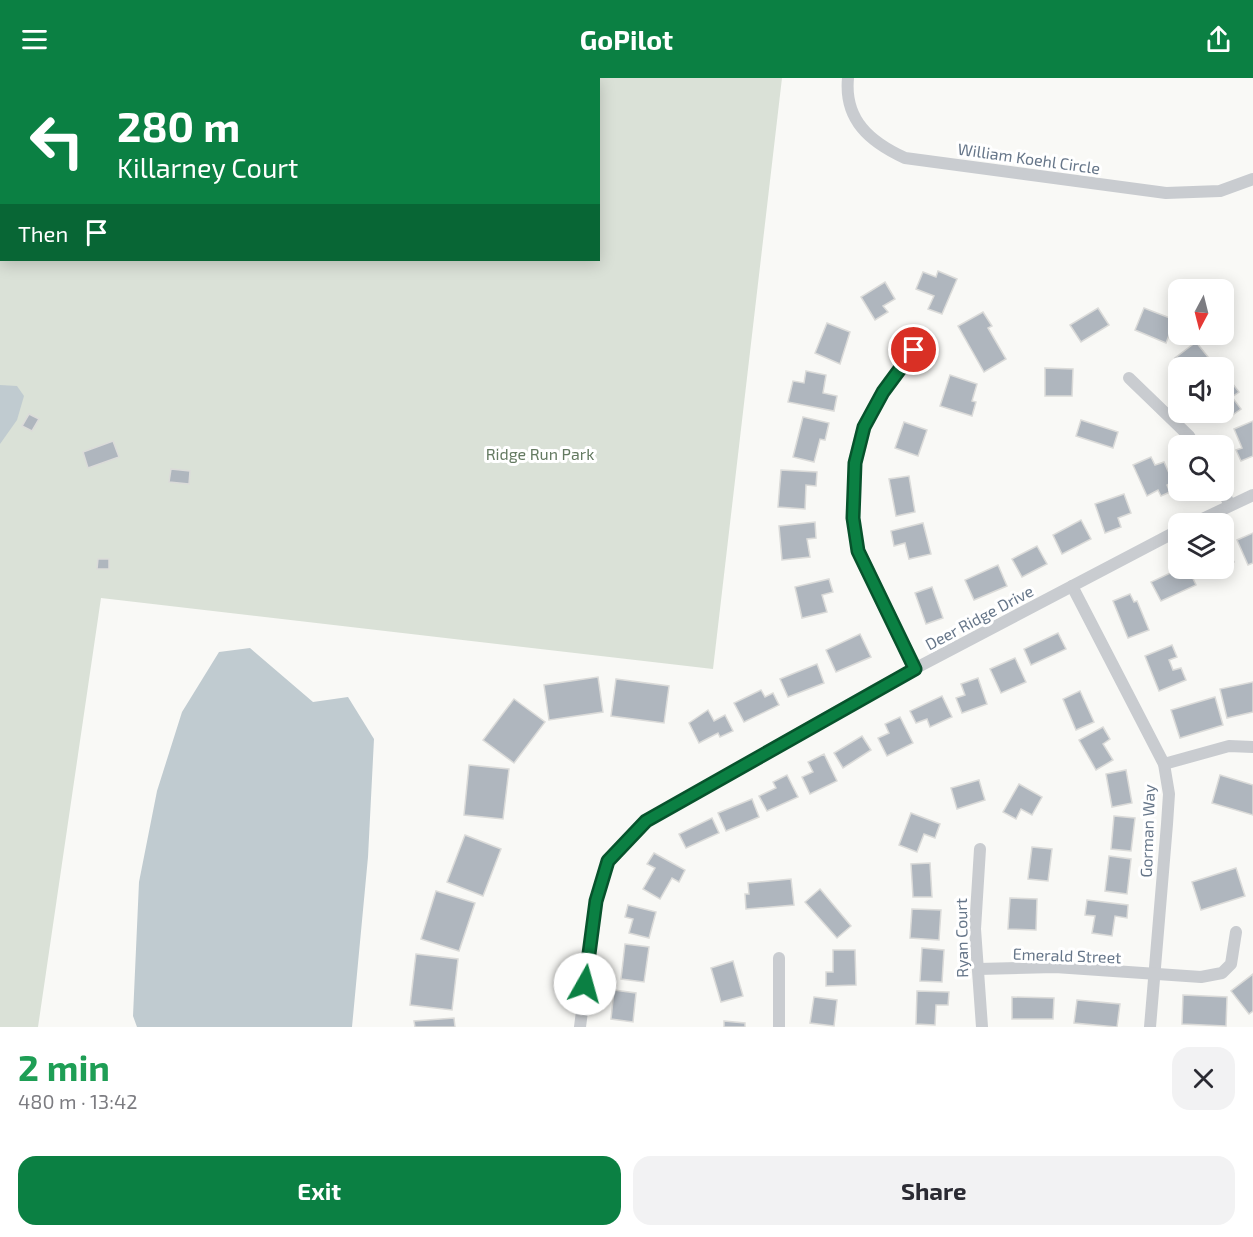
<!DOCTYPE html>
<meta charset="utf-8">
<style>
body{margin:0;font-family:"Exo 2",sans-serif;background:#f2f2f3;color:#2b2b33;height:100vh;display:flex;flex-direction:column;font-size:22px;white-space:nowrap}
*{box-sizing:border-box;margin:0}
p{font-size:20px;color:#7c7c81}
.icon{flex:none;width:33px;height:33px;fill:none;stroke:currentColor;stroke-width:2;stroke-linecap:round;stroke-linejoin:round}
.map{position:relative;height:949px;overflow:hidden}
.side{display:flex;flex-direction:column;background:#fff;flex:1}
.side>*{flex:none}
.guide{position:absolute;left:0px;top:0px;width:600px;height:183px;box-shadow:0 3px 15px #0003;background:#0b8043;color:#fff;overflow:hidden}
.needle{width:39px;rotate:187deg}
.tools{position:absolute;left:1168px;top:201px;display:grid;gap:12px}
.tools a{display:grid;place-items:center;width:66px;height:66px;border-radius:12px;background:#fff;box-shadow:0 3px 15px #0003;font-size:30px}
.pin{position:absolute;display:grid;place-items:center;width:51px;height:51px;color:#fff;margin:-26px;border:3px solid #fff;border-radius:50%;box-shadow:0 2px 6px #0007}
.me{position:absolute;width:66px;margin:-33px;rotate:7deg;stroke-linejoin:round;filter:drop-shadow(0 0 4px #0008)}
.turn{display:flex;align-items:center;gap:21px;height:126px;padding:0 18px;font-size:27px}
.turn .icon{width:78px;height:78px;stroke-width:2.5}
.turn b{display:block;font-size:42px;line-height:51px}
.then{display:flex;align-items:center;height:57px;padding:0 18px;background:#0003;gap:12px;font-size:22px}
.round{display:grid;place-items:center;flex:none;width:63px;height:63px;border-radius:18px;background:#f2f2f3}
.overview{display:flex;align-items:center;justify-content:space-between;height:102px;padding:0 18px}
h1{font-size:36px;font-weight:700;line-height:45px;color:#1e9e55}
.cta{display:flex;gap:12px;margin-top:auto;padding:12px 18px}
.cta a{flex:1;height:69px;border-radius:18px;background:#0b8043;color:#fff;font-size:24px;font-weight:700;line-height:69px;text-align:center}
.cta a+a{background:#f2f2f3;color:#2b2b33}
header{display:flex;justify-content:space-between;align-items:center;height:78px;padding:0 18px;background:#0b8043;color:#fff;font-size:27px;font-weight:700}
.map>svg:first-child{display:block}
.green{fill:#dae1d7}
.water{fill:#c0cbd0}
.lines{fill:none;stroke-linecap:round;stroke-linejoin:round}
.stream{stroke:#c0cbd0;stroke-width:4}
.building{fill:#afb6be;stroke:#dbdbd9;stroke-width:1.5}
.minor{stroke:#c9ccd0;stroke-width:12}
.route-casing{stroke:#07532c;stroke-width:15}
.route{stroke:#0b8043;stroke-width:10}
.labels{text-anchor:middle;dominant-baseline:central;stroke-width:6;stroke-linejoin:round;paint-order:stroke}
.street-label{font-size:16px;fill:#667689;stroke:#fff}
.park-label{font-size:16px;fill:#647a61;stroke:#fff}
</style>
<header><svg class="icon" aria-label="menu" viewBox="0 0 24 24"><path d="M4 6h16M4 12h16M4 18h16"/></svg>GoPilot<svg class="icon" aria-label="share" viewBox="0 0 24 24"><path d="M12 15V3M7 8l5-5 5 5M5 13v7h14v-7"/></svg></header>
<div class="map">
<svg width="1253" height="949" viewBox="0 0 1253 949">
<rect width="100%" height="100%" fill="#f9f9f6"/>
<polygon class="green" points="97,0 782,0 713,591 101,520 38,949 0,949 0,166 1,165 2,182 598,182 598,2"/>
<g class="water">
<polygon points="0,307 17,308 24,318 17,342 0,366"/>
<polygon points="250,570 313,624 348,619 374,661 368,779 352,949 137,949 133,938 139,804 157,713 182,634 219,574"/>
</g>
<g class="lines">
<g class="stream">
<polyline points="71,2 72,0"/>
<polyline points="0,148 2,146"/>
</g>
</g>
<g class="building">
<polygon points="938,193 957,201 942,236 928,231 934,218 916,211 923,194 936,199"/>
<polygon points="885,204 895,221 883,228 888,234 875,242 861,219"/>
<polygon points="1098,230 1109,247 1081,264 1070,247"/>
<polygon points="1144,230 1175,242 1166,265 1135,252"/>
<polygon points="983,234 992,248 988,250 1006,281 984,294 958,248"/>
<polygon points="827,245 850,254 840,286 815,275"/>
<polygon points="1196,264 1216,289 1215,290 1182,290 1175,280"/>
<polygon points="1045,290 1073,291 1072,318 1045,318"/>
<polygon points="806,293 826,297 823,315 837,318 834,333 788,324 793,303 804,305"/>
<polygon points="950,297 977,306 972,323 976,324 972,338 940,328"/>
<polygon points="1226,297 1239,314 1232,319 1241,331 1224,343 1218,334 1224,334 1224,299"/>
<polygon points="29,336 39,341 32,353 22,348"/>
<polygon points="803,339 829,345 825,362 820,361 814,384 793,379"/>
<polygon points="1081,342 1118,354 1113,370 1076,358"/>
<polygon points="1253,343 1253,378 1241,383 1236,372 1242,370 1234,351"/>
<polygon points="904,344 927,352 918,378 895,370"/>
<polygon points="113,363 119,379 88,390 83,374"/>
<polygon points="1151,379 1155,387 1164,384 1173,404 1167,407 1170,414 1161,418 1158,412 1147,418 1133,387"/>
<polygon points="171,391 190,393 189,406 169,404"/>
<polygon points="781,392 817,394 816,408 806,407 805,431 778,429"/>
<polygon points="909,398 915,434 896,438 889,401"/>
<polygon points="1124,416 1131,435 1118,440 1121,449 1105,455 1095,426"/>
<polygon points="1081,442 1091,461 1062,476 1053,457"/>
<polygon points="815,444 816,460 807,461 810,479 782,482 779,448"/>
<polygon points="923,445 931,476 909,481 905,465 894,468 891,453"/>
<polygon points="1253,455 1253,485 1248,487 1237,462"/>
<polygon points="1225,467 1234,484 1224,489 1224,468"/>
<polygon points="1037,468 1047,486 1022,499 1012,481"/>
<polygon points="98,481 109,481 109,491 97,491"/>
<polygon points="998,487 1007,508 974,522 965,502"/>
<polygon points="1181,490 1188,490 1196,507 1161,523 1151,504"/>
<polygon points="829,501 833,514 822,517 827,534 802,540 795,509"/>
<polygon points="932,509 943,540 926,546 915,515"/>
<polygon points="1130,516 1134,524 1137,523 1149,552 1128,560 1113,523"/>
<polygon points="1058,555 1066,571 1031,587 1024,571"/>
<polygon points="860,556 871,579 836,594 826,572"/>
<polygon points="1172,567 1177,579 1169,582 1173,592 1181,590 1186,602 1159,613 1145,578"/>
<polygon points="1015,580 1026,604 1001,615 990,591"/>
<polygon points="817,586 824,605 788,619 780,601"/>
<polygon points="598,599 603,634 549,642 544,607"/>
<polygon points="978,600 987,626 962,635 956,620 965,617 961,606"/>
<polygon points="616,601 669,608 664,645 611,638"/>
<polygon points="1253,604 1253,634 1227,640 1220,611"/>
<polygon points="761,612 765,619 773,615 779,627 744,644 734,625"/>
<polygon points="1080,613 1094,644 1076,652 1063,621"/>
<polygon points="942,618 952,639 930,649 927,641 916,645 910,633"/>
<polygon points="1215,619 1223,647 1180,660 1171,632"/>
<polygon points="514,621 545,644 514,685 483,662"/>
<polygon points="708,632 714,643 725,637 733,653 720,659 718,655 699,665 689,645"/>
<polygon points="900,639 913,665 887,678 878,660 889,655 885,646"/>
<polygon points="1103,649 1110,661 1103,666 1113,682 1096,692 1079,662"/>
<polygon points="862,658 871,672 843,690 834,675"/>
<polygon points="824,676 837,703 810,716 802,699 813,694 808,684"/>
<polygon points="469,687 509,691 503,741 464,737"/>
<polygon points="1126,692 1132,725 1112,729 1106,696"/>
<polygon points="787,697 798,719 767,733 759,718 776,710 773,704"/>
<polygon points="1220,697 1253,707 1253,737 1212,725"/>
<polygon points="979,702 985,722 957,731 951,710"/>
<polygon points="1019,706 1042,719 1032,737 1021,731 1016,741 1003,734"/>
<polygon points="752,721 759,739 726,753 718,735"/>
<polygon points="911,735 940,746 935,760 924,756 917,774 899,767"/>
<polygon points="1114,738 1135,740 1131,773 1111,771"/>
<polygon points="712,740 719,755 686,770 679,756"/>
<polygon points="465,757 501,771 483,818 447,804"/>
<polygon points="1032,769 1052,771 1048,803 1028,801"/>
<polygon points="654,775 685,792 679,804 672,800 660,821 643,811 655,790 647,786"/>
<polygon points="1109,778 1131,781 1127,816 1105,813"/>
<polygon points="930,785 932,819 913,819 911,786"/>
<polygon points="1236,790 1245,818 1201,832 1192,804"/>
<polygon points="791,801 794,827 746,831 745,816 749,816 748,805"/>
<polygon points="820,811 851,848 837,860 805,824"/>
<polygon points="436,813 475,825 459,873 421,861"/>
<polygon points="1010,820 1037,821 1036,852 1008,851"/>
<polygon points="1087,822 1128,827 1127,840 1115,838 1112,858 1092,855 1095,838 1085,837"/>
<polygon points="628,827 656,834 649,860 629,855 633,841 625,839"/>
<polygon points="912,831 941,832 939,862 910,860"/>
<polygon points="625,866 649,869 644,904 621,901"/>
<polygon points="922,870 944,872 942,904 920,903"/>
<polygon points="833,872 855,872 856,907 826,908 826,894 833,894"/>
<polygon points="416,876 458,881 452,932 410,927"/>
<polygon points="733,883 743,918 721,924 711,890"/>
<polygon points="1253,896 1253,933 1249,936 1231,913"/>
<polygon points="614,912 636,915 633,944 611,941"/>
<polygon points="917,913 949,914 948,927 936,927 935,947 916,946"/>
<polygon points="1183,917 1227,919 1226,948 1182,946"/>
<polygon points="814,919 837,922 834,948 810,945"/>
<polygon points="1012,919 1054,920 1053,941 1012,941"/>
<polygon points="1077,922 1120,926 1117,949 1074,945"/>
<polygon points="454,940 455,949 415,949 414,943"/>
<polygon points="724,943 745,945 745,949 724,949"/>
</g>
<g class="lines">
<g class="minor">
<path d="M848,0C844,42 870,64 905,80L1166,115L1220,113L1253,101"/>
<polyline points="914,271 883,314 864,349 855,385 853,440 858,473 915,591"/>
<polyline points="1129,300 1189,358 1195,368"/>
<polyline points="1222,412 1230,427"/>
<polyline points="1192,446 1253,417"/>
<polyline points="1072,508 1164,686 1169,716 1167,746 1150,949"/>
<polyline points="1164,686 1229,668 1253,669"/>
<polyline points="980,771 975,851 982,949"/>
<polyline points="978,891 1055,889 1201,899 1222,895 1231,886 1236,854"/>
<polyline points="580,949 596,823 608,783 646,743 878,610 1179,452"/>
<polyline points="779,949 779,880"/>
</g>
</g>
<g class="lines">
<g class="route-casing">
<polyline id="route" points="585,906 596,823 608,783 646,743 915,591 858,473 853,440 855,385 864,349 883,314 914,272"/>
</g>
<use href="#route" class="route"/>
</g>
<g class="labels">
<g class="street-label">
<text transform="translate(1029 80) rotate(8)">William Koehl Circle</text>
<text transform="translate(979 539) rotate(-28)">Deer Ridge Drive</text>
<text transform="translate(1147 753) rotate(-88)">Gorman Way</text>
<text transform="translate(961 860) rotate(-91)">Ryan Court</text>
<text transform="translate(1067 877) rotate(2)">Emerald Street</text>
</g>
<g class="park-label">
<text x="540" y="375">Ridge Run Park</text>
</g>
</g>
</svg>
<div class="tools">
<a><svg class="needle" viewBox="-14 -14 28 28"><path d="M0-13l5 13h-10z" fill="#e53935"/><path d="M0 13l5-13h-10z" fill="#7c7c81"/></svg></a>
<a><svg class="icon" aria-label="sound" viewBox="0 0 24 24"><path d="M4 9h4l5-4v14l-5-4H4zM17 9q2 3 0 6"/></svg></a>
<a><svg class="icon" aria-label="search" viewBox="0 0 24 24"><circle cx="10" cy="10" r="6"/><path d="M15 15l6 6"/></svg></a>
<a><svg class="icon" aria-label="layers" viewBox="0 0 24 24"><path d="M12 4l9 5-9 5-9-5zM3 14l9 5 9-5"/></svg></a>
</div>
<div class="pin" style="left:914px;top:272px;background:#d93025"><svg class="icon" aria-label="arrive" viewBox="0 0 24 24"><path d="M6 21V4h12l-3 4 3 4H6"/></svg></div>
<svg class="me" style="left:585px;top:906px" viewBox="-20 -20 40 40"><circle r="19" fill="#fff"/><path d="M0-13L10 11 0 6-10 11z" fill="#0b8043"/></svg>
<div class="guide">
<div class="turn"><svg class="icon" aria-label="left" viewBox="0 0 24 24"><path d="M17 20v-9H6M10 6l-5 5 5 5"/></svg><div><b>280 m</b>Killarney Court</div></div>
<div class="then">Then<svg class="icon" aria-label="arrive" viewBox="0 0 24 24"><path d="M6 21V4h12l-3 4 3 4H6"/></svg></div>
</div>
</div>
<section class="side">
<div class="overview"><div><h1>2 min</h1><p>480 m · 13:42</p></div><a class="round"><svg class="icon" aria-label="close" viewBox="0 0 24 24"><path d="M6 6l12 12M18 6L6 18"/></svg></a></div>
<div class="cta"><a>Exit</a><a>Share</a></div>
</section>
